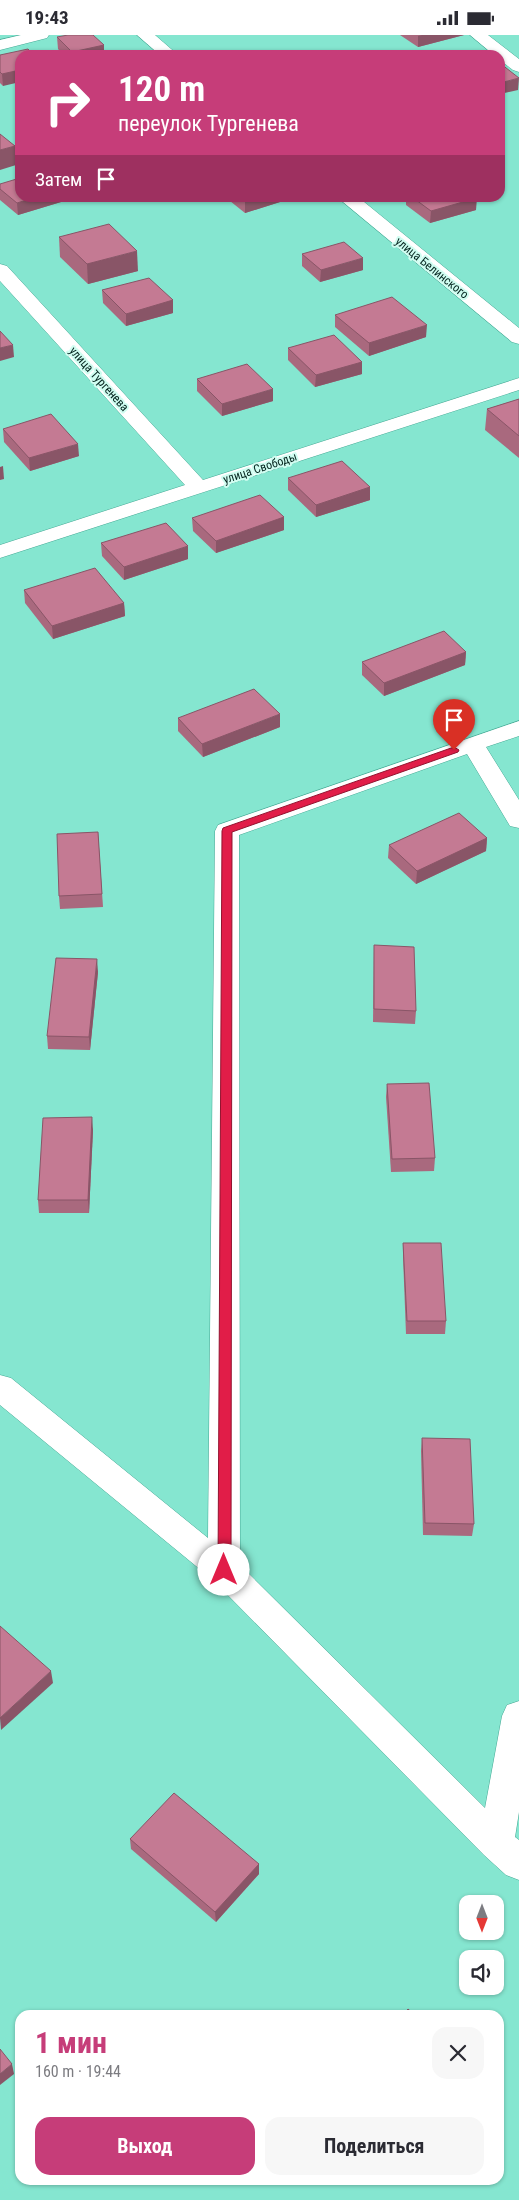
<!DOCTYPE html>
<html lang="ru">
<meta charset="utf-8">
<style>
body{margin:0;font-family:"Roboto Condensed",sans-serif;background:#f7f7f7;color:#2b2b33;height:100vh;display:flex;flex-direction:column;font-size:19px;white-space:nowrap}
*{box-sizing:border-box;margin:0}
p{font-size:16px;color:#7c7c81}
.icon{flex:none;width:28px;height:28px;fill:none;stroke:currentColor;stroke-width:2;stroke-linecap:round;stroke-linejoin:round}
.map{position:relative;flex:1;overflow:hidden}
.details{position:absolute;left:15px;top:1975px;width:489px;height:175px;display:flex;flex-direction:column;background:#fff;border-radius:15px;box-shadow:0 1px 4px #0004}
.details>*{flex:none}
.banner{position:absolute;left:15px;top:15px;width:490px;height:152px;border-radius:15px;box-shadow:0 1px 4px #0004;background:#c63d79;color:#fff;overflow:hidden}
.needle{width:32px;rotate:180deg}
.controls{position:absolute;left:459px;top:1860px;display:grid;gap:10px}
.controls a{display:grid;place-items:center;width:45px;height:45px;border-radius:10px;background:#fff;box-shadow:0 1px 4px #0004;font-size:25px}
.pin{position:absolute;display:grid;place-items:center;width:42px;height:42px;color:#fff;margin:-51px -21px;border-radius:50% 50% 50% 0;rotate:-45deg;box-shadow:0 0 5px #0007}
.pin .icon{rotate:45deg}
.me{position:absolute;width:55px;margin:-28px;rotate:0deg;stroke-linejoin:round;filter:drop-shadow(0 0 4px #0008)}
.turn{display:flex;align-items:center;gap:18px;height:105px;padding:0 20px;font-size:22px}
.turn .icon{width:65px;height:65px;stroke-width:2.5}
.turn b{display:block;font-size:35px;line-height:42px}
.then{display:flex;align-items:center;height:48px;padding:0 20px;background:#0003;gap:10px;font-size:19px}
.round{display:grid;place-items:center;flex:none;width:52px;height:52px;border-radius:15px;background:#f7f7f7}
.summary{display:flex;align-items:center;justify-content:space-between;height:85px;padding:0 20px}
h1{font-size:30px;font-weight:700;line-height:38px;color:#c63d79}
.action{display:flex;gap:10px;margin-top:auto;padding:10px 20px}
.action a{flex:1;height:58px;border-radius:15px;background:#c63d79;color:#fff;font-size:20px;font-weight:700;line-height:58px;text-align:center}
.action a+a{background:#f7f7f7;color:#2b2b33}
.status{display:flex;justify-content:space-between;align-items:center;height:35px;padding:0 25px;background:#fff;direction:ltr}
.status svg{height:14px;fill:currentColor}
.map>svg:first-child{display:block}
.lines{fill:none;stroke-linecap:round;stroke-linejoin:round}
.minor-casing{stroke:#45a894;stroke-width:1}
.minor{fill:#fff;fill-rule:evenodd}
.wall{fill:#a9697e}
.shaded-wall{fill:#895567}
.building{fill:#c47a93;stroke:#895567}
.route{fill:#e11d48;stroke:#92132f}
.labels{text-anchor:middle;dominant-baseline:central;stroke-width:4;stroke-linejoin:round;paint-order:stroke}
.far-street-label{font-size:12px;fill:#03231d;stroke:#d0fdf1}
</style>
<div class="status"><b>19:43</b><svg viewBox="0 0 49 12"><path d="M0 12V9h3v3zM5 12V6h3v6zM10 12V3h3v9zM15 12V0h3v12zM26 1h20v11H26zM47 4h2v5h-2z"/></svg></div>
<div class="map">
<svg width="519" height="2165" viewBox="0 0 519 2165">
<rect width="100%" height="100%" fill="#85e6d0"/>
<g class="lines">
<g class="minor-casing">
<g id="minor">
<polygon points="21,0 49,0 47,3 0,15 0,5"/>
<polygon points="137,0 155,0 178,20 160,20"/>
<polygon points="470,0 488,0 519,24 519,37 513,35 500,25 500,20 494,20"/>
<polygon points="337,162 358,162 519,293 519,309 512,307"/>
<polygon points="0,229 7,231 203,445 519,343 519,355 0,523 0,510 185,450 0,246"/>
<polygon points="519,686 519,701 486,712 519,765 519,793 510,791 467,719 239,800 240,1530 485,1773 502,1681 507,1670 519,1666 519,1777 515,1802 519,1805 519,1845 506,1840 484,1820 213,1545 0,1370 0,1340 11,1343 208,1503 215,796 218,790"/>
</g>
</g>
<use href="#minor" class="minor"/>
</g>
<g class="wall">
<polygon points="400,0 464,0 418,12"/>
<polygon points="57,2 104,10 104,20 64,20 58,14"/>
<polygon points="0,20 34,20 3,51 0,48"/>
<polygon points="0,149 61,167 18,180 0,165"/>
<polygon points="225,162 280,162 280,167 245,178"/>
<polygon points="406,162 476,162 476,175 430,188 406,170"/>
<polygon points="59,202 138,236 88,249 60,222"/>
<polygon points="302,219 363,235 320,247 302,231"/>
<polygon points="102,255 173,265 173,278 126,291 103,268"/>
<polygon points="335,280 426,302 369,321 335,292"/>
<polygon points="288,313 362,327 362,339 315,352 288,325"/>
<polygon points="197,344 273,366 222,381 197,356"/>
<polygon points="519,364 519,423 485,395 487,374"/>
<polygon points="3,394 79,421 30,436 4,407"/>
<polygon points="288,443 370,452 370,465 316,482 288,455"/>
<polygon points="284,482 284,495 216,518 193,496 192,483"/>
<polygon points="101,508 188,524 124,545 102,521"/>
<polygon points="24,555 124,568 125,581 53,604 25,568"/>
<polygon points="466,617 465,630 384,661 362,640 362,627"/>
<polygon points="178,683 280,692 203,722 178,696"/>
<polygon points="98,797 103,872 60,874 59,861"/>
<polygon points="487,803 486,816 416,849 388,823 389,810"/>
<polygon points="374,910 416,976 415,989 373,987"/>
<polygon points="98,937 90,1015 48,1014 47,1001"/>
<polygon points="387,1049 435,1123 434,1136 391,1137 386,1062"/>
<polygon points="93,1095 89,1178 39,1178 38,1165"/>
<polygon points="403,1208 446,1286 445,1299 406,1299 403,1221"/>
<polygon points="422,1403 474,1489 472,1501 423,1500 421,1416"/>
<polygon points="130,1804 259,1829 259,1839 216,1887 131,1814"/>
</g>
<g class="shaded-wall">
<polygon points="422,0 464,0 418,12 418,1"/>
<polygon points="104,10 104,20 73,20 72,17"/>
<polygon points="20,35 20,47 3,51 2,39"/>
<polygon points="519,43 518,55 500,59 500,48"/>
<polygon points="15,111 16,130 0,135 0,115"/>
<polygon points="36,162 61,162 61,167 18,180 17,168"/>
<polygon points="256,162 280,162 280,167 245,178 245,166"/>
<polygon points="477,163 476,175 430,188 431,176"/>
<polygon points="137,216 138,236 88,249 87,229"/>
<polygon points="363,223 363,235 320,247 321,235"/>
<polygon points="173,265 173,278 126,291 126,279"/>
<polygon points="427,290 426,302 369,321 369,308"/>
<polygon points="13,310 14,322 0,326 0,313"/>
<polygon points="362,327 362,339 315,352 316,340"/>
<polygon points="273,354 273,366 222,381 222,369"/>
<polygon points="78,409 79,421 30,436 29,423"/>
<polygon points="3,431 4,444 0,445 0,432"/>
<polygon points="370,452 370,465 316,482 316,470"/>
<polygon points="284,482 284,495 216,518 216,506"/>
<polygon points="188,511 188,524 124,545 124,532"/>
<polygon points="124,568 125,581 53,604 52,591"/>
<polygon points="466,617 465,630 384,661 384,648"/>
<polygon points="280,679 280,692 203,722 202,709"/>
<polygon points="487,803 486,816 416,849 417,836"/>
<polygon points="97,924 98,937 90,1015 89,1002"/>
<polygon points="92,1082 93,1095 89,1178 88,1165"/>
<polygon points="51,1636 53,1648 1,1695 0,1683"/>
<polygon points="259,1829 259,1839 216,1887 215,1877"/>
<polygon points="12,2029 14,2039 0,2050 0,2039"/>
</g>
<g class="building">
<polygon points="68,0 93,0 104,10 72,17 57,2"/>
<polygon points="28,14 34,20 20,20 20,35 2,39 0,37 0,20"/>
<polygon points="500,29 501,29 519,43 500,48"/>
<polygon points="0,99 15,111 0,115"/>
<polygon points="20,143 20,162 36,162 17,168 0,154 0,149"/>
<polygon points="240,162 256,162 245,166"/>
<polygon points="412,162 476,162 477,163 431,176"/>
<polygon points="109,189 137,216 87,229 59,202"/>
<polygon points="344,207 363,223 321,235 302,219"/>
<polygon points="149,243 173,265 126,279 102,255"/>
<polygon points="392,262 427,290 369,308 335,280"/>
<polygon points="0,296 13,310 0,313"/>
<polygon points="334,300 362,327 316,340 288,313"/>
<polygon points="247,329 273,354 222,369 197,344"/>
<polygon points="519,364 519,401 487,374"/>
<polygon points="51,379 78,409 29,423 3,394"/>
<polygon points="342,426 370,452 316,470 288,443"/>
<polygon points="260,460 284,482 216,506 192,483"/>
<polygon points="166,488 188,511 124,532 101,508"/>
<polygon points="95,533 124,568 52,591 24,555"/>
<polygon points="444,596 466,617 384,648 362,627"/>
<polygon points="254,654 280,679 202,709 178,683"/>
<polygon points="459,778 487,803 417,836 389,810"/>
<polygon points="98,797 102,859 59,861 57,799"/>
<polygon points="374,910 414,912 416,976 374,974"/>
<polygon points="56,923 97,924 89,1002 47,1001"/>
<polygon points="429,1048 435,1123 392,1124 387,1049"/>
<polygon points="92,1082 88,1165 38,1165 43,1083"/>
<polygon points="403,1208 441,1208 446,1286 407,1286"/>
<polygon points="422,1403 470,1404 474,1489 425,1488"/>
<polygon points="0,1591 51,1636 0,1683"/>
<polygon points="174,1758 259,1829 215,1877 130,1804"/>
<polygon points="408,1974 415,1980 403,1980"/>
<polygon points="0,2014 12,2029 0,2039"/>
</g>
<polygon class="route" points="454,712 459,715 458,717 232,797 231,1535 229,1540 224,1541 220,1540 218,1535 222,796 223,793"/>
<g class="labels">
<g class="far-street-label">
<text transform="translate(432 233) rotate(39)">улица Белинского</text>
<text transform="translate(99 344) rotate(48)">улица Тургенева</text>
<text transform="translate(260 433) rotate(-18)">улица Свободы</text>
</g>
</g>
</svg>
<div class="controls">
<a><svg class="needle" viewBox="-14 -14 28 28"><path d="M0-13l5 13h-10z" fill="#e53935"/><path d="M0 13l5-13h-10z" fill="#7c7c81"/></svg></a>
<a><svg class="icon" aria-label="sound" viewBox="0 0 24 24"><path d="M4 9h4l5-4v14l-5-4H4zM17 9q2 3 0 6"/></svg></a>
</div>
<div class="pin" style="left:454px;top:715px;background:#d93025"><svg class="icon" aria-label="arrive" viewBox="0 0 24 24"><path d="M6 21V4h12l-3 4 3 4H6"/></svg></div>
<svg class="me" style="left:224px;top:1535px" viewBox="-20 -20 40 40"><circle r="19" fill="#fff"/><path d="M0-13L10 11 0 6-10 11z" fill="#e11d48"/></svg>
<div class="banner">
<div class="turn"><svg class="icon" aria-label="right" viewBox="0 0 24 24"><path d="M7 20v-9h11M14 6l5 5-5 5"/></svg><div><b>120 m</b>переулок Тургенева</div></div>
<div class="then">Затем<svg class="icon" aria-label="arrive" viewBox="0 0 24 24"><path d="M6 21V4h12l-3 4 3 4H6"/></svg></div>
</div>
<section class="details">
<div class="summary"><div><h1>1 мин</h1><p>160 m · 19:44</p></div><a class="round"><svg class="icon" aria-label="close" viewBox="0 0 24 24"><path d="M6 6l12 12M18 6L6 18"/></svg></a></div>
<div class="action"><a>Выход</a><a>Поделиться</a></div>
</section>
</div>
